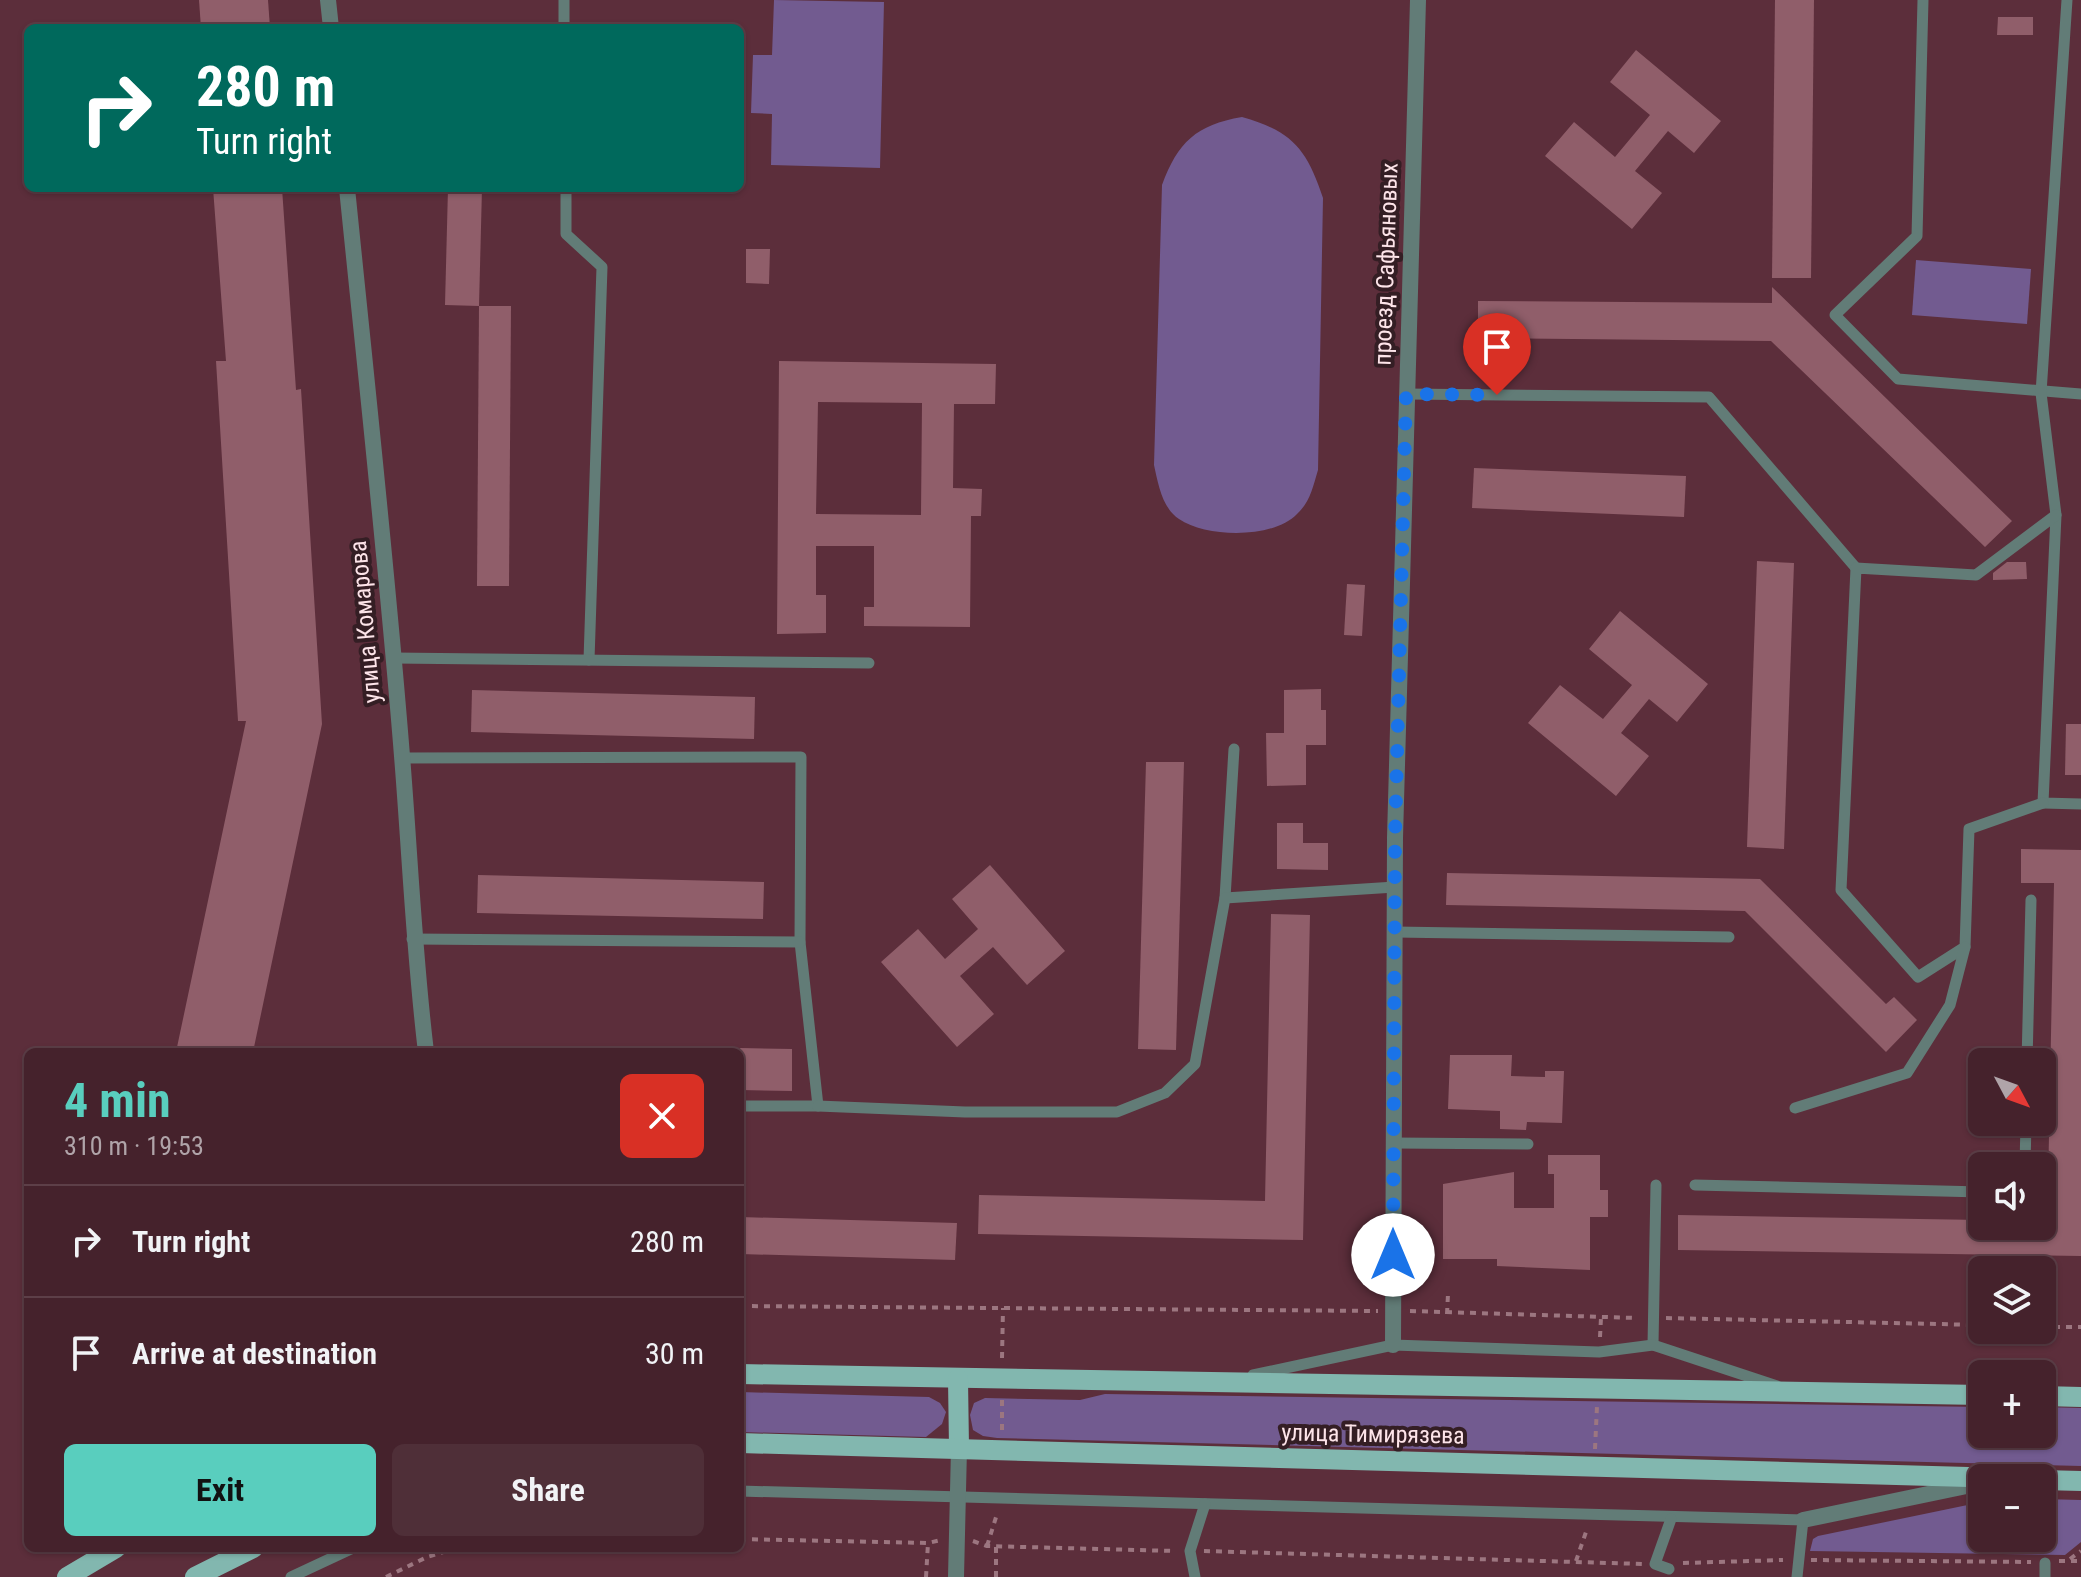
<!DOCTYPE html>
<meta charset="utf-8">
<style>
body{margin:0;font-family:"Roboto Condensed",sans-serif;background:#4f2f38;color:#f1f3f6;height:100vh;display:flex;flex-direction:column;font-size:30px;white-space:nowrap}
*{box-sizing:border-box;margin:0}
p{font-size:26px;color:#b0a4a9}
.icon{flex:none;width:44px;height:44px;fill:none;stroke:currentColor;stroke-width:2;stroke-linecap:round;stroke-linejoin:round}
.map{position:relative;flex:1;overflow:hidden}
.side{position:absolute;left:24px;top:1048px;width:720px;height:504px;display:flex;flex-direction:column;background:#45222c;border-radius:12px;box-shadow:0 2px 6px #0004,0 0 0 2px #5d3f48}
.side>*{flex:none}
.guide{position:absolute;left:24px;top:24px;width:720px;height:168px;border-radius:12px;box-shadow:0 2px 6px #0004,0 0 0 2px #5d3f48;background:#00695c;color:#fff;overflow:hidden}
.needle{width:52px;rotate:131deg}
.tools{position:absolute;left:1968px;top:1048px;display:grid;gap:16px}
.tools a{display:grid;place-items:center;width:88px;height:88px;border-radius:12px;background:#45222c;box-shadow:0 2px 6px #0004,0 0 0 2px #5d3f48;font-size:40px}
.pin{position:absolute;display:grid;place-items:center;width:68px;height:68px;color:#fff;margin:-82px -34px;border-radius:50% 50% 50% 0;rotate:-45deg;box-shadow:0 0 8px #0007}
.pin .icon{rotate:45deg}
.me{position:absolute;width:88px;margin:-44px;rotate:0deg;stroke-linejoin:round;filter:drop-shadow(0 0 6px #0008)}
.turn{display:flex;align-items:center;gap:28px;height:168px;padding:0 40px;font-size:36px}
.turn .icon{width:104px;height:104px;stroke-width:2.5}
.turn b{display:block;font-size:56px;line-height:68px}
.round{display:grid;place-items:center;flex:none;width:84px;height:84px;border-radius:12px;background:#4f2f38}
.overview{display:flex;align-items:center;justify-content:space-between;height:136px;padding:0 40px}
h1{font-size:48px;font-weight:700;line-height:60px;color:#59cebe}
.cta{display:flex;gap:16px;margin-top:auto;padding:16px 40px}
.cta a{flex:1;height:92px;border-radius:12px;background:#59cebe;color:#111;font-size:32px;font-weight:700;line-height:92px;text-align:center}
.cta a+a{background:#4f2f38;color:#f1f3f6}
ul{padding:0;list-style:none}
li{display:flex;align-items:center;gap:24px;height:112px;padding:0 40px;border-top:2px solid #5d3f48}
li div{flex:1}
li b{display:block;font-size:30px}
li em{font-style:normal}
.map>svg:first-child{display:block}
.green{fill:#725b90}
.building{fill:#905e6a;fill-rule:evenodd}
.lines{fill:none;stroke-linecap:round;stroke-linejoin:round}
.path{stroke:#9c7680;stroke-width:4;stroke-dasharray:6 6;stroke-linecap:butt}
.service{stroke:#627c77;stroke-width:11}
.minor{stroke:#627c77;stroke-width:16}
.tertiary{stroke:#627c77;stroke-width:16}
.primary{stroke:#82b7af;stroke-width:20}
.route{stroke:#1a73e8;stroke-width:14;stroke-dasharray:0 25.2}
.labels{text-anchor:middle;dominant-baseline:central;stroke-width:8;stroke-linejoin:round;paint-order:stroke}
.street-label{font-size:24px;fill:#fde4e9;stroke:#341e24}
</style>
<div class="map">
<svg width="2081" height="1577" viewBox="0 0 2081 1577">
<rect width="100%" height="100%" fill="#5c2e3b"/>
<g class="green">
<polygon points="774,0 884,2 880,168 771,165 772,114 751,113 753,55 772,55"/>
<path d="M1242,117C1292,131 1307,149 1323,198L1318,470C1313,487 1310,502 1297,514C1273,539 1207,538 1179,519C1162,508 1158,483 1154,465L1162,185C1178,142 1196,125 1242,117Z"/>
<polygon points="1916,260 2031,269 2027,324 1912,315"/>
<polygon points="740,1392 929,1397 940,1403 946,1412 942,1424 926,1437 740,1432"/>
<polygon points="1105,1394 1982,1407 1982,1434 2042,1434 2042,1407 2081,1408 2081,1466 997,1438 983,1436 973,1430 970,1415 974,1403 985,1398 1080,1400"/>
<polygon points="2042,1499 2081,1500 2081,1542 2065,1555 1810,1551 1813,1539 1818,1536 1982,1502 1982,1538 2042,1538"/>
</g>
<g class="building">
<polygon points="199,0 268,0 270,28 201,28"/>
<polygon points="1775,0 1814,0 1811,278 1772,278"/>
<polygon points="1998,17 2033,17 2033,35 1997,35"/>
<polygon points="1636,50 1721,121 1694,153 1668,131 1635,171 1662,193 1632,229 1545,156 1574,122 1615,157 1650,115 1610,82"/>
<polygon points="213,188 282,188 296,390 301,389 322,724 253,1052 176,1052 246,721 238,721 216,361 226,361"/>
<polygon points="448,188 482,188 479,306 445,305"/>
<polygon points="746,249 770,249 769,284 746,283"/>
<polygon points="1772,287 2012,521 1985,547 1771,341 1478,338 1478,301 1772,303"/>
<polygon points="479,306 511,306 509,586 477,586"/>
<path d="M779,361L996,364L995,404H954L953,488L982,489L981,516H971L970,627L864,626V607H874V546H816V595H826V633L777,634ZM818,402L922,403L921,515L816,514Z"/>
<polygon points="1474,468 1686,476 1684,517 1472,508"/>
<polygon points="1757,561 1794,563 1784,849 1747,847"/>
<polygon points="2007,562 2026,562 2027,579 1993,580 1993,573"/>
<polygon points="1347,584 1365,585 1362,636 1344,635"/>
<polygon points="1620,611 1708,684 1677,722 1649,699 1621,733 1649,756 1616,796 1528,723 1560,685 1603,719 1632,685 1589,649"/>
<polygon points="1321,689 1321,710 1326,710 1326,745 1306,745 1306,785 1267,786 1266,733 1284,733 1284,690"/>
<polygon points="472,690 755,697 754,739 471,732"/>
<polygon points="2066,724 2081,724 2081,775 2065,775"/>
<polygon points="1146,762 1184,762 1176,1050 1138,1049"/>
<polygon points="1277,823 1303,823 1303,843 1328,843 1328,870 1277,869"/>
<polygon points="2021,849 2081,850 2081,1256 1678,1250 1678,1215 1982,1220 1982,1226 2042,1226 2042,1221 2047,1221 2048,1202 2056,1195 2048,1186 2054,883 2021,883"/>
<polygon points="990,865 1065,951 1027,985 993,947 960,976 994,1014 957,1047 881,962 918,929 945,959 978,929 952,899"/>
<polygon points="1447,873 1760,879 1886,1004 1894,997 1917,1020 1886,1052 1745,911 1446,905"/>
<polygon points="478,875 764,882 763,919 477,913"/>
<polygon points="1271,914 1310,915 1303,1240 978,1234 979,1195 1265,1201"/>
<polygon points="740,1048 792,1049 792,1091 740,1090"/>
<polygon points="1450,1055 1512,1055 1511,1076 1545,1077 1545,1071 1564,1071 1562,1123 1527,1122 1526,1130 1500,1129 1500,1111 1448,1109"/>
<polygon points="1548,1155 1600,1155 1600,1190 1608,1190 1608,1217 1590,1217 1590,1270 1497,1266 1497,1259 1443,1259 1443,1184 1514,1172 1514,1208 1554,1208 1554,1174 1548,1174"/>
<polygon points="740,1217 957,1223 955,1260 740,1254"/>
</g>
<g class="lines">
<g class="path">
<polyline points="1410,1277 1424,1277"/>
<polyline points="740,1306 1378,1311"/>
<polyline points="1410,1311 1637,1318"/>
<polyline points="1447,1314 1448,1294"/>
<polyline points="1666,1318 1982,1325"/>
<polyline points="2042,1327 2081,1327"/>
<polyline points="1600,1337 1601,1318"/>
<polyline points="1002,1358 1003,1308"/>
<polyline points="1002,1430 1002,1399"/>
<polyline points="1595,1449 1597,1406"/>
<polyline points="740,1539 928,1543 941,1540"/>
<polyline points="973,1541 987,1546 1175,1551"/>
<polyline points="987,1546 997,1514"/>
<polyline points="1204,1551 1643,1564"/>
<polyline points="2070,1559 2081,1551"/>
<polyline points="1811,1560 2031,1562"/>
<polyline points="1576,1561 1587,1529"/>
<polyline points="2059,1561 2081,1561"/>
<polyline points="1683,1563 1783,1560"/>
<polyline points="386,1577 427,1557 457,1548"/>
<polyline points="926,1577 928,1543"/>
<polyline points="996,1577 996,1547"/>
</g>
<g class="service">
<polyline points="564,0 564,28"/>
<polyline points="1923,0 1917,236 1835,315 1898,379 2081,394"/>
<polyline points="2067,0 2041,393 2056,515 2043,803 2081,804"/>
<polyline points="566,188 566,234 602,267 589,660"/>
<polyline points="1406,394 1709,397 1856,568"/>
<polyline points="393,658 869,663"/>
<polyline points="402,758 801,757 800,942 818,1106 740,1106"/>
<polyline points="2043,803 1969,829 1965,947 1918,977 1841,890 1856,568 1976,575 2056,515"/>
<polyline points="1225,898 1234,749"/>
<polyline points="1395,932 1729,937"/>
<polyline points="412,939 800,942"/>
<polyline points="2027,1062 2031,900"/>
<polyline points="818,1106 965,1112 1117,1112 1165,1093 1195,1064 1225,898 1395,887"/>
<polyline points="1795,1108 1907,1073 1950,1005 1965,947"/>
<polyline points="1394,1143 1528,1144"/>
<polyline points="2025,1166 2026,1122"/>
<polyline points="1695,1185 1982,1192"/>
<polyline points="2042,1194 2048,1194"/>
<polyline points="1653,1345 1656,1185"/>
<polyline points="1253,1375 1393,1345 1599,1352 1653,1345 1777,1386"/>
<polyline points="740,1491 1803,1520 1797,1577"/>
<polyline points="1669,1569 1655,1564 1671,1519"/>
<polyline points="291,1577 353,1548"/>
<polyline points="1195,1577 1190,1551 1205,1504"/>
<polyline points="2045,1577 2045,1563"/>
</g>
<g class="minor">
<polyline points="1393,1345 1395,838 1418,0"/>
<polyline points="1803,1520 1981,1483"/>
<polyline points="956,1577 959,1448"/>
</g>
<g class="tertiary">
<polyline points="328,0 331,28"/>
<path d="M347,188C366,377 387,566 402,756C410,855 414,953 426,1052"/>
</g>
<g class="primary">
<polyline points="740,1374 1982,1395"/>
<polyline points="958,1379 959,1448"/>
<polyline points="2042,1396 2081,1397"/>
<polyline points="740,1443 2005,1478"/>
<polyline points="2042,1480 2081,1481"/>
<polyline points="67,1577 116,1548"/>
<polyline points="195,1577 253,1548"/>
</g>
</g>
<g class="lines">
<polyline class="route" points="1393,1255 1395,838 1406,394 1497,395"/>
</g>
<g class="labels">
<g class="street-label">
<text transform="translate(1386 264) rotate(-88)">проезд Сафьяновых</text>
<text transform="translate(365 622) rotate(-95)">улица Комарова</text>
<text transform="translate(1373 1434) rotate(1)">улица Тимирязева</text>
</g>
</g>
</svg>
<div class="tools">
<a><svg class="needle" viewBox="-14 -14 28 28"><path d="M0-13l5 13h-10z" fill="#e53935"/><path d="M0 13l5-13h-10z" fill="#b0a4a9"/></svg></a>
<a><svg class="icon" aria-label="sound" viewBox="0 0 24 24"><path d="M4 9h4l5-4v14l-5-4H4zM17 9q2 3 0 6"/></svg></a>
<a><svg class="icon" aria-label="layers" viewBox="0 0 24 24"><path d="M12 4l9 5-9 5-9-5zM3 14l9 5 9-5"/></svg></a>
<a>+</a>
<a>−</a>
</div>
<div class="pin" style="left:1497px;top:395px;background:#d93025"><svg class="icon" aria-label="arrive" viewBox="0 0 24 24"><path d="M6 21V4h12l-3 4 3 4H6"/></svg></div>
<svg class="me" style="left:1393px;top:1255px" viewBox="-20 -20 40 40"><circle r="19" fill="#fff"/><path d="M0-13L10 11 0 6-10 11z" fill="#1a73e8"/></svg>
<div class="guide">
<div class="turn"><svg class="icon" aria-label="right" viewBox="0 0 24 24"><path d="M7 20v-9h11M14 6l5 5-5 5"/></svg><div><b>280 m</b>Turn right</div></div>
</div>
<section class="side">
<div class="overview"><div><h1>4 min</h1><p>310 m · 19:53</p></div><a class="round" style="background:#d93025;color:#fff"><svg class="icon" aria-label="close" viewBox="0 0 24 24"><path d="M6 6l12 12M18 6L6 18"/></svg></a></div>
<ul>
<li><svg class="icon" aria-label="right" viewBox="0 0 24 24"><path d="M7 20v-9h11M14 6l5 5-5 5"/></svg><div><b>Turn right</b></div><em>280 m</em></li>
<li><svg class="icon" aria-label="arrive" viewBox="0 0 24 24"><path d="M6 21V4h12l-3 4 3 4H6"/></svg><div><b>Arrive at destination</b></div><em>30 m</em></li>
</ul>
<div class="cta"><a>Exit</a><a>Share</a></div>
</section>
</div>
